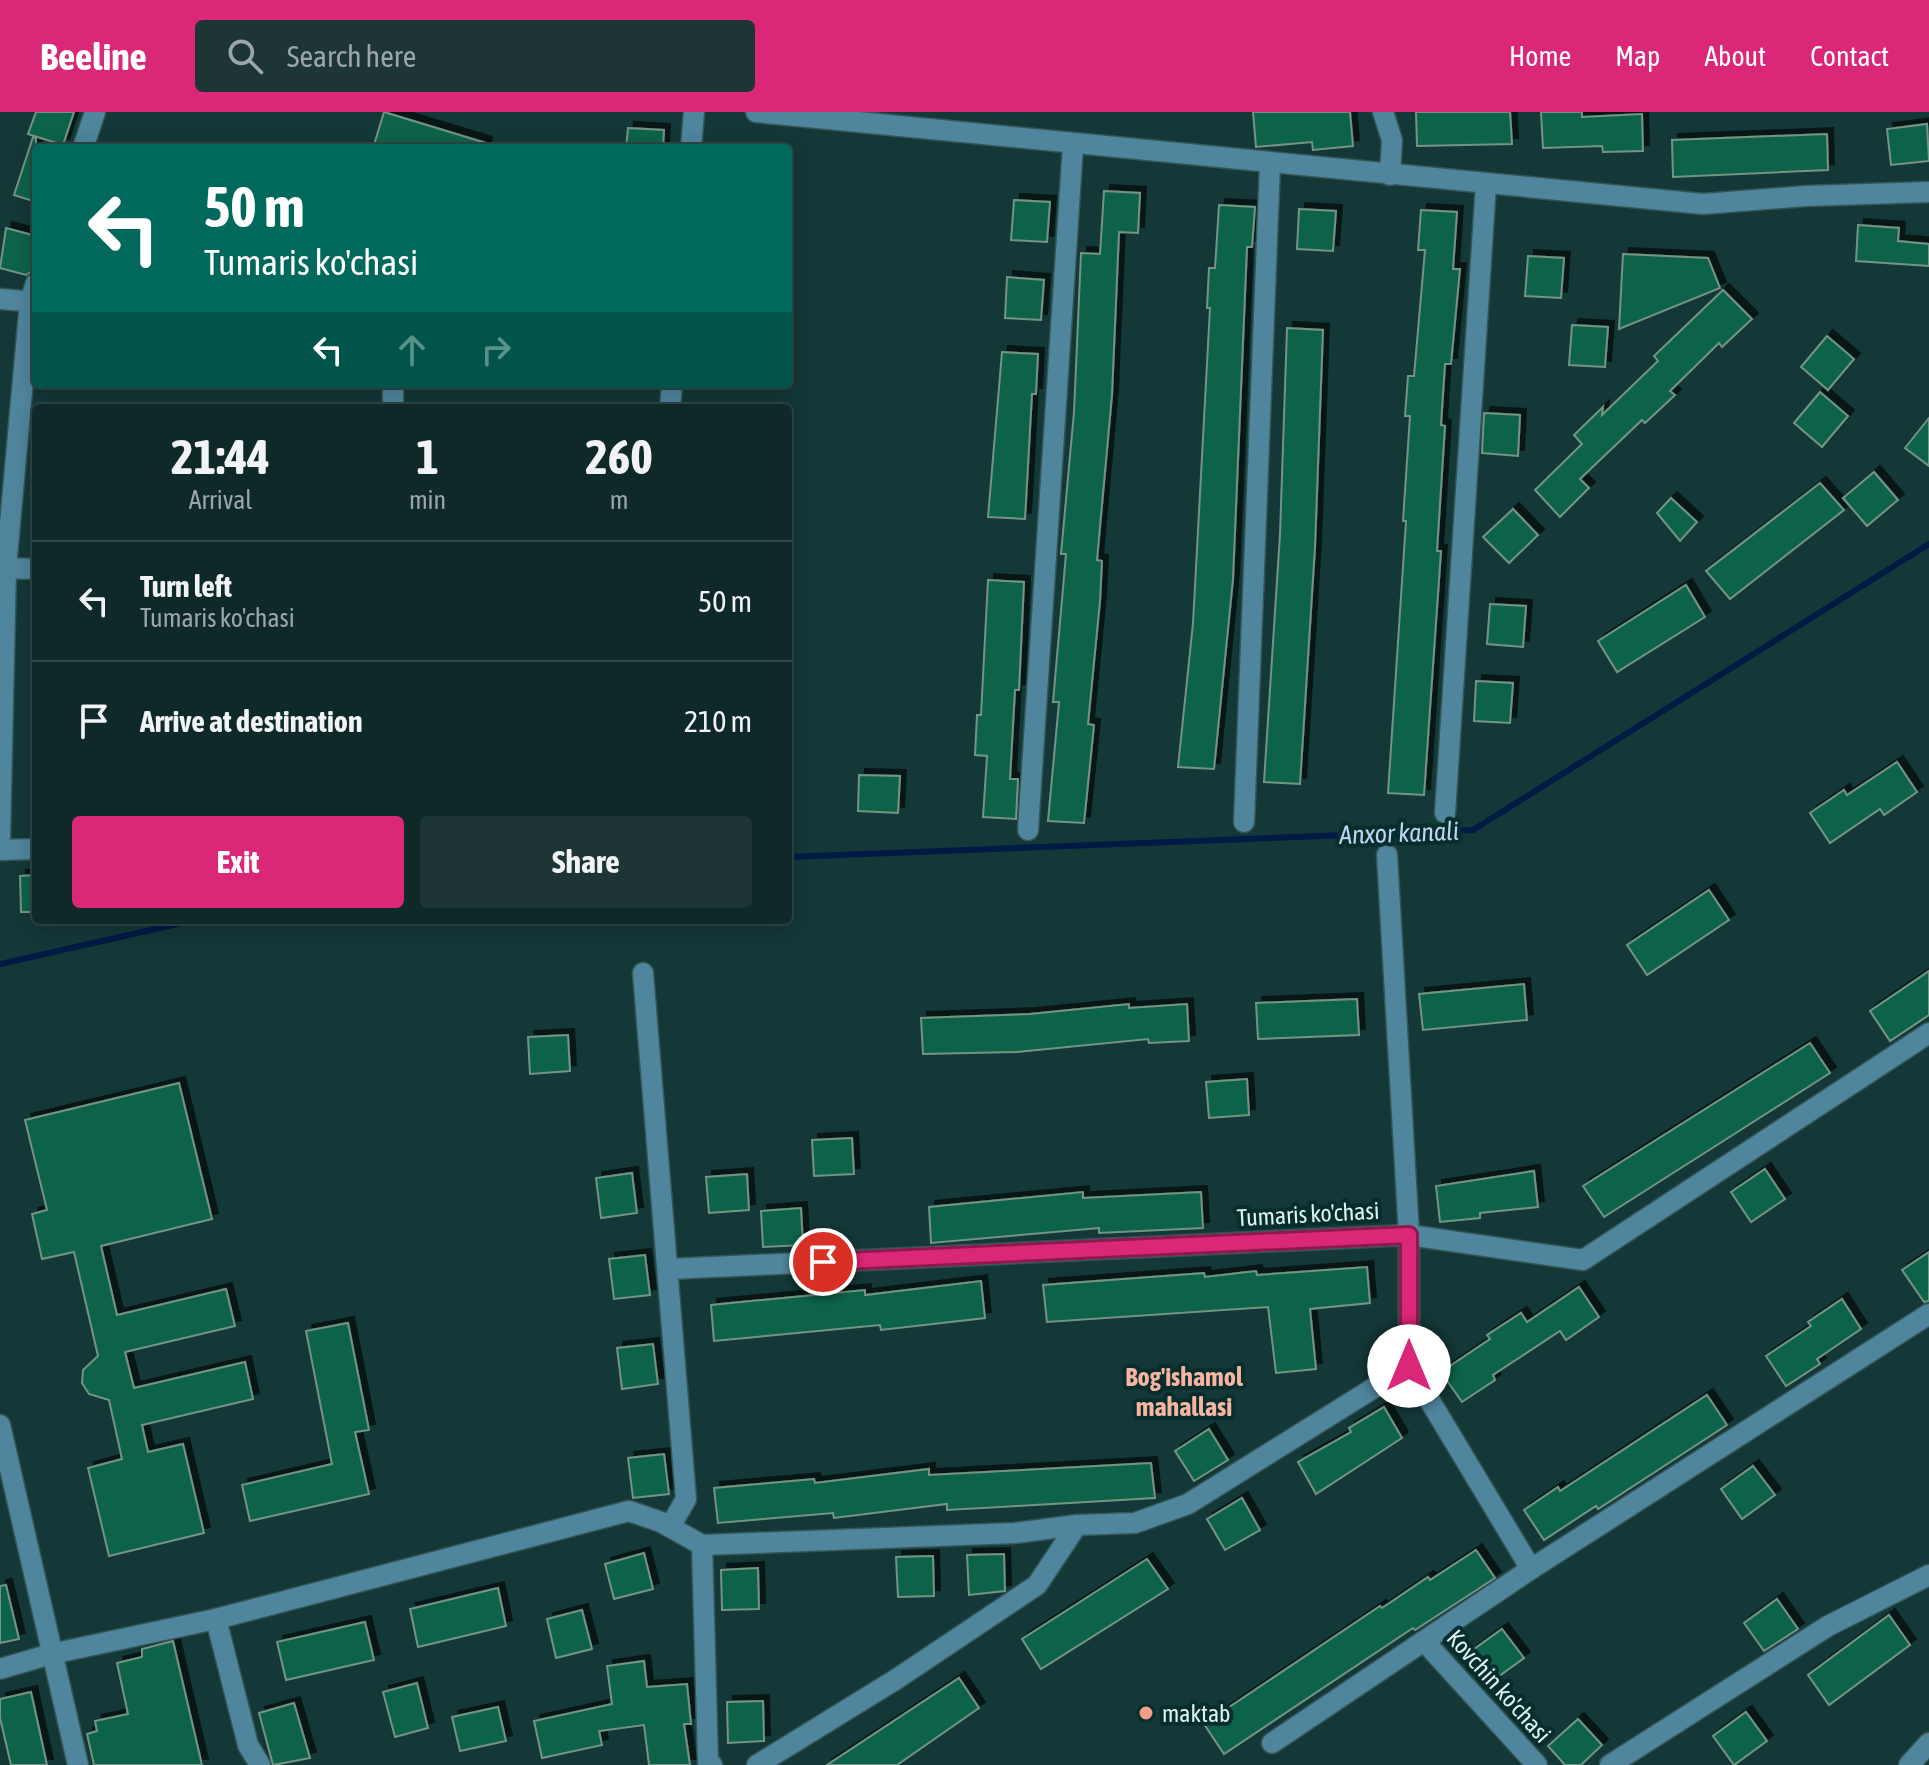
<!DOCTYPE html>
<style>
body{margin:0;font-family:"Asap Condensed",sans-serif;background:#1d3535;color:#f1f3f6;height:100vh;display:flex;flex-direction:column;font-size:30px;white-space:nowrap}
*{box-sizing:border-box;margin:0}
p{font-size:26px;color:#9ba6a8}
.icon{flex:none;width:44px;height:44px;fill:none;stroke:currentColor;stroke-width:2;stroke-linecap:round;stroke-linejoin:round}
.map{position:relative;flex:1;overflow:hidden}
.side{position:absolute;left:32px;top:292px;width:760px;height:520px;display:flex;flex-direction:column;background:#0f2929;border-radius:8px;box-shadow:0 4px 20px #0003,0 0 0 2px #2f4546}
.side>*{flex:none}
.top-card{position:absolute;left:32px;top:32px;width:760px;height:244px;border-radius:8px;box-shadow:0 4px 20px #0003,0 0 0 2px #2f4546;background:#00695c;color:#fff;overflow:hidden}
.pin{position:absolute;display:grid;place-items:center;width:68px;height:68px;color:#fff;margin:-34px;border:4px solid #fff;border-radius:50%;box-shadow:0 2px 8px #0007}
.me{position:absolute;width:88px;margin:-44px;rotate:0deg;stroke-linejoin:round;filter:drop-shadow(0 0 6px #0008)}
.turn{display:flex;align-items:center;gap:28px;height:168px;padding:0 40px;font-size:36px}
.turn .icon{width:104px;height:104px;stroke-width:2.5}
.turn b{display:block;font-size:56px;line-height:68px}
.lanes{display:flex;align-items:center;height:76px;padding:0 40px;background:#0003;justify-content:center;gap:40px;direction:ltr}
.lanes .off{opacity:.35}
.eta{display:flex;justify-content:space-evenly;align-items:center;height:136px;text-align:center}
.eta b{font-size:48px;font-weight:700;line-height:56px}
.cta{display:flex;gap:16px;margin-top:auto;padding:16px 40px}
.cta a{flex:1;height:92px;border-radius:8px;background:#db2777;color:#fff;font-size:32px;font-weight:700;line-height:92px;text-align:center}
.cta a+a{background:#1d3535;color:#f1f3f6}
ul{padding:0;list-style:none}
li{display:flex;align-items:center;gap:24px;height:120px;padding:0 40px;border-top:2px solid #2f4546}
li div{flex:1}
li b{display:block;font-size:30px}
li em{font-style:normal}
header{display:flex;align-items:center;gap:48px;box-sizing:border-box;height:112px;padding:0 40px;background:#db2777;color:#fff}
header strong{font-size:38px}
nav{display:flex;gap:44px;margin-inline-start:auto;font-size:28px}
.search{width:560px;height:72px;background:#1d3535;display:flex;align-items:center;gap:20px;box-sizing:border-box;padding:0 28px;border-radius:8px;color:#9ba6a8;font-size:30px}
.map>svg:first-child{display:block}
.lines{fill:none;stroke-linecap:round;stroke-linejoin:round}
.stream{stroke:#001945;stroke-width:6}
.building{fill:#0e6448;stroke:#759384;stroke-width:2;filter:url(#shadow)}
.minor-casing{stroke:#345555;stroke-width:23}
.minor{stroke:#4f859d;stroke-width:20}
.route-casing{stroke:#8e194d;stroke-width:20}
.route{stroke:#db2777;stroke-width:14}
.poi-dot{fill:#f39f85;stroke:#082d2d;stroke-width:3}
.labels{text-anchor:middle;dominant-baseline:central;stroke-width:8;stroke-linejoin:round;paint-order:stroke}
.street-label{font-size:24px;fill:#dff2f2;stroke:#082d2d}
.poi-label{font-size:24px;fill:#dff2f2;stroke:#082d2d;text-anchor:start}
.water-label{font-size:26px;font-style:italic;fill:#bfd3f2;stroke:#082d2d}
.neighbourhood-label{font-size:26px;font-weight:bold;fill:#f5b5a1;stroke:#082d2d}
</style>
<header>
<strong>Beeline</strong>
<div class="search"><svg class="icon" aria-label="search" viewBox="0 0 24 24"><circle cx="10" cy="10" r="6"/><path d="M15 15l6 6"/></svg>Search here</div>
<nav><a>Home</a><a>Map</a><a>About</a><a>Contact</a></nav>
</header>
<div class="map">
<svg width="1929" height="1653" viewBox="0 0 1929 1653">
<defs>
<filter id="shadow"><feDropShadow dx="6" dy="-6" stdDeviation="0" flood-color="#0009"/></filter>
</defs>
<rect width="100%" height="100%" fill="#143737"/>
<g class="lines">
<g class="stream">
<polyline points="788,745 1473,718 1929,432"/>
<polyline points="0,852 195,808"/>
</g>
</g>
<g class="building">
<polygon points="36,0 74,0 63,33 28,22"/>
<polygon points="384,0 486,31 485,36 373,36"/>
<polygon points="1253,0 1350,0 1353,34 1313,38 1312,30 1256,35"/>
<polygon points="1416,0 1510,0 1512,32 1417,34"/>
<polygon points="1541,0 1582,0 1582,5 1642,2 1643,39 1603,40 1602,34 1543,36"/>
<polygon points="1927,12 1929,49 1891,53 1887,17"/>
<polygon points="628,16 664,18 663,36 626,36"/>
<polygon points="1827,22 1828,58 1673,65 1672,28"/>
<polygon points="33,25 36,26 36,90 14,83"/>
<polygon points="1104,79 1140,81 1138,121 1119,120 1112,283 1097,448 1102,449 1100,489 1088,612 1094,613 1084,711 1048,709 1059,590 1053,590 1066,442 1061,442 1074,300 1081,141 1100,142"/>
<polygon points="1014,88 1050,90 1047,130 1011,128"/>
<polygon points="1219,93 1255,95 1252,135 1247,135 1233,467 1214,657 1178,655 1193,511 1210,196 1207,196 1209,156 1215,156"/>
<polygon points="1299,97 1336,99 1333,139 1297,137"/>
<polygon points="1421,98 1457,100 1453,157 1460,157 1451,252 1445,252 1441,313 1445,314 1437,439 1441,439 1424,683 1388,681 1406,409 1403,409 1410,304 1405,304 1408,264 1414,264 1425,138 1418,138"/>
<polygon points="1858,113 1899,116 1898,129 1929,132 1929,154 1856,149"/>
<polygon points="6,116 36,124 36,143 32,159 26,163 0,156"/>
<polygon points="1623,142 1708,146 1720,176 1619,217"/>
<polygon points="1528,144 1564,146 1561,186 1525,184"/>
<polygon points="1007,165 1044,168 1041,208 1005,206"/>
<polygon points="1723,178 1752,207 1722,235 1719,231 1670,279 1675,283 1645,311 1642,308 1580,367 1589,376 1560,405 1535,378 1582,332 1574,323 1603,295 1602,303 1658,249 1654,244"/>
<polygon points="1572,213 1608,215 1605,255 1569,253"/>
<polygon points="1287,216 1323,218 1315,435 1300,672 1264,670 1280,422"/>
<polygon points="1827,224 1854,247 1828,278 1801,255"/>
<polygon points="1002,240 1038,242 1036,282 1032,282 1025,407 988,405"/>
<polygon points="1820,280 1848,304 1822,335 1794,311"/>
<polygon points="1484,301 1520,303 1518,344 1482,341"/>
<polygon points="1929,306 1929,354 1905,336"/>
<polygon points="1874,360 1898,388 1867,414 1843,386"/>
<polygon points="1820,371 1844,398 1730,487 1706,459"/>
<polygon points="1671,386 1697,410 1680,429 1657,401"/>
<polygon points="1513,397 1538,423 1509,451 1483,425"/>
<polygon points="988,468 1024,470 1019,578 1015,578 1010,667 1018,667 1016,707 983,705 987,644 975,643 977,603 981,603"/>
<polygon points="1686,473 1705,505 1617,560 1598,529"/>
<polygon points="1490,492 1526,494 1523,535 1487,532"/>
<polygon points="1476,569 1513,571 1510,611 1474,609"/>
<polygon points="1897,650 1917,680 1884,703 1880,697 1830,731 1810,701 1844,678 1847,683"/>
<polygon points="859,663 900,664 898,701 858,699"/>
<polygon points="36,763 36,800 21,800 20,764"/>
<polygon points="1709,778 1729,808 1647,863 1627,833"/>
<polygon points="1929,859 1929,903 1890,929 1870,899"/>
<polygon points="1524,872 1527,908 1423,918 1419,882"/>
<polygon points="1357,887 1359,923 1258,927 1256,891"/>
<polygon points="1129,892 1129,896 1187,892 1189,929 1149,931 1148,927 1017,940 923,942 921,906 1030,902"/>
<polygon points="568,923 570,959 530,962 528,925"/>
<polygon points="1810,931 1830,961 1604,1105 1583,1074"/>
<polygon points="1247,967 1249,1003 1209,1006 1206,970"/>
<polygon points="179,971 212,1107 101,1134 117,1203 226,1177 235,1214 125,1240 134,1276 245,1250 253,1287 142,1313 148,1340 183,1332 204,1421 109,1444 88,1356 122,1347 109,1288 89,1282 82,1271 83,1258 98,1244 74,1140 42,1147 32,1102 47,1098 25,1008"/>
<polygon points="852,1026 854,1062 814,1064 812,1028"/>
<polygon points="1765,1057 1785,1087 1751,1110 1731,1080"/>
<polygon points="1534,1059 1538,1095 1480,1101 1480,1106 1440,1110 1436,1074"/>
<polygon points="632,1061 637,1101 601,1106 596,1066"/>
<polygon points="747,1062 749,1098 709,1101 706,1065"/>
<polygon points="1083,1080 1083,1086 1201,1080 1203,1116 1099,1121 1099,1116 931,1131 929,1095"/>
<polygon points="801,1096 803,1133 763,1135 761,1099"/>
<polygon points="1929,1140 1929,1189 1924,1190 1902,1158"/>
<polygon points="645,1143 650,1183 614,1187 609,1147"/>
<polygon points="1367,1155 1370,1191 1310,1197 1316,1257 1276,1261 1268,1195 1047,1210 1043,1173 1204,1161 1205,1165 1256,1159 1257,1163"/>
<polygon points="981,1169 985,1206 881,1218 880,1213 714,1229 711,1193 865,1178 865,1183"/>
<polygon points="1579,1175 1599,1205 1566,1228 1560,1219 1493,1263 1495,1268 1462,1290 1441,1260 1490,1227 1487,1223 1521,1201 1527,1210"/>
<polygon points="1842,1187 1861,1217 1817,1247 1820,1252 1786,1274 1766,1244 1811,1214 1808,1210"/>
<polygon points="348,1211 369,1318 355,1320 369,1382 250,1409 242,1373 332,1352 306,1219"/>
<polygon points="653,1232 658,1272 622,1277 617,1236"/>
<polygon points="1707,1283 1727,1313 1598,1397 1596,1394 1544,1428 1524,1398 1558,1375 1560,1379"/>
<polygon points="1384,1295 1402,1326 1316,1382 1298,1350 1351,1320 1349,1316"/>
<polygon points="1209,1317 1228,1348 1194,1369 1175,1339"/>
<polygon points="664,1342 669,1382 633,1386 628,1346"/>
<polygon points="1151,1351 1155,1386 947,1398 947,1392 834,1406 833,1401 718,1411 714,1376 814,1367 815,1371 929,1357 929,1363"/>
<polygon points="1753,1354 1775,1383 1742,1407 1721,1377"/>
<polygon points="1242,1386 1260,1418 1225,1438 1207,1407"/>
<polygon points="1476,1438 1495,1466 1415,1518 1413,1516 1224,1642 1204,1612 1380,1494 1382,1496 1428,1465 1430,1468"/>
<polygon points="644,1441 653,1477 614,1487 605,1452"/>
<polygon points="1004,1442 1005,1479 969,1483 967,1443"/>
<polygon points="933,1444 934,1484 898,1485 896,1445"/>
<polygon points="1147,1447 1168,1477 1041,1557 1022,1527"/>
<polygon points="758,1456 759,1497 722,1498 721,1458"/>
<polygon points="6,1473 19,1527 0,1531 0,1474"/>
<polygon points="498,1476 506,1514 418,1535 410,1497"/>
<polygon points="1777,1487 1798,1517 1764,1539 1744,1511"/>
<polygon points="582,1498 592,1537 556,1546 547,1507"/>
<polygon points="1889,1503 1910,1533 1829,1593 1808,1563"/>
<polygon points="365,1510 374,1548 286,1568 277,1530"/>
<polygon points="1502,1517 1524,1546 1491,1570 1470,1540"/>
<polygon points="173,1529 202,1653 94,1653 87,1622 97,1619 95,1609 128,1602 117,1551 142,1545 142,1537"/>
<polygon points="644,1549 647,1575 687,1572 691,1612 684,1612 690,1653 649,1653 644,1613 599,1619 602,1633 542,1646 534,1609 612,1592 607,1554"/>
<polygon points="959,1566 979,1596 897,1653 827,1653"/>
<polygon points="417,1571 428,1616 395,1625 383,1580"/>
<polygon points="31,1580 47,1653 11,1653 0,1606 0,1587"/>
<polygon points="763,1589 764,1629 728,1631 727,1590"/>
<polygon points="294,1591 310,1646 273,1653 259,1601"/>
<polygon points="498,1595 506,1629 460,1639 452,1605"/>
<polygon points="1746,1600 1767,1629 1734,1653 1713,1624"/>
<polygon points="1578,1607 1602,1633 1581,1653 1565,1653 1548,1634"/>
</g>
<g class="lines">
<g class="minor-casing">
<g id="minor">
<polyline points="756,0 1703,92 1806,84 1929,80"/>
<polyline points="1383,0 1392,28 1390,63"/>
<polyline points="83,36 95,0"/>
<polyline points="691,36 694,0"/>
<polyline points="0,187 36,190"/>
<polyline points="393,272 393,296"/>
<polyline points="670,296 672,272"/>
<polyline points="0,456 36,457"/>
<polyline points="1445,701 1486,72"/>
<polyline points="1244,710 1270,52"/>
<polyline points="1028,718 1073,33"/>
<polyline points="0,725 6,456 30,190 36,171"/>
<polyline points="0,738 36,737"/>
<polyline points="1387,743 1409,1123 1409,1254 1531,1457"/>
<polyline points="643,861 686,1387 670,1415"/>
<polyline points="669,1157 1409,1123 1583,1148 1929,921"/>
<polyline points="0,1313 78,1653"/>
<polyline points="702,1433 708,1650 712,1653"/>
<polyline points="216,1507 248,1633 260,1653"/>
<polyline points="1424,1529 1537,1653"/>
<polyline points="0,1557 51,1542 216,1507 629,1399 661,1410 702,1433 1015,1421 1077,1413"/>
<polyline points="1272,1631 1531,1457 1929,1202"/>
<polyline points="757,1653 895,1568 1037,1473 1077,1413 1135,1411 1188,1392 1409,1254"/>
<polyline points="1610,1653 1828,1514 1929,1463"/>
<polyline points="1909,1653 1929,1631"/>
</g>
</g>
<use href="#minor" class="minor"/>
</g>
<g class="lines">
<g class="route-casing">
<polyline id="route" points="823,1150 1409,1123 1409,1254"/>
</g>
<use href="#route" class="route"/>
</g>
<circle class="poi-dot" cx="1146" cy="1601" r="8"/>
<g class="labels">
<g class="street-label">
<text transform="translate(1308 1102) rotate(-3)">Tumaris ko'chasi</text>
<text transform="translate(1499 1574) rotate(48)">Kovchin ko'chasi</text>
</g>
<g class="poi-label">
<text x="1162" y="1601">maktab</text>
</g>
<g class="water-label">
<text transform="translate(1399 721) rotate(-2)">Anxor kanali</text>
</g>
<g class="neighbourhood-label">
<text x="1184" y="1265">Bog'ishamol<tspan x="1184" dy="30">mahallasi</tspan></text>
</g>
</g>
</svg>
<div class="pin" style="left:823px;top:1150px;background:#d93025"><svg class="icon" aria-label="arrive" viewBox="0 0 24 24"><path d="M6 21V4h12l-3 4 3 4H6"/></svg></div>
<svg class="me" style="left:1409px;top:1254px" viewBox="-20 -20 40 40"><circle r="19" fill="#fff"/><path d="M0-13L10 11 0 6-10 11z" fill="#db2777"/></svg>
<div class="top-card">
<div class="turn"><svg class="icon" aria-label="left" viewBox="0 0 24 24"><path d="M17 20v-9H6M10 6l-5 5 5 5"/></svg><div><b>50 m</b>Tumaris ko'chasi</div></div>
<div class="lanes"><svg class="icon" aria-label="left" viewBox="0 0 24 24"><path d="M17 20v-9H6M10 6l-5 5 5 5"/></svg><svg class="icon off" aria-label="ahead" viewBox="0 0 24 24"><path d="M12 20V5M6 11l6-6 6 6"/></svg><svg class="icon off" aria-label="right" viewBox="0 0 24 24"><path d="M7 20v-9h11M14 6l5 5-5 5"/></svg></div>
</div>
<section class="side">
<div class="eta">
<div><b>21:44</b><p>Arrival</p></div>
<div><b>1</b><p>min</p></div>
<div><b>260</b><p>m</p></div>
</div>
<ul>
<li><svg class="icon" aria-label="left" viewBox="0 0 24 24"><path d="M17 20v-9H6M10 6l-5 5 5 5"/></svg><div><b>Turn left</b><p>Tumaris ko'chasi</p></div><em>50 m</em></li>
<li><svg class="icon" aria-label="arrive" viewBox="0 0 24 24"><path d="M6 21V4h12l-3 4 3 4H6"/></svg><div><b>Arrive at destination</b></div><em>210 m</em></li>
</ul>
<div class="cta"><a>Exit</a><a>Share</a></div>
</section>
</div>
